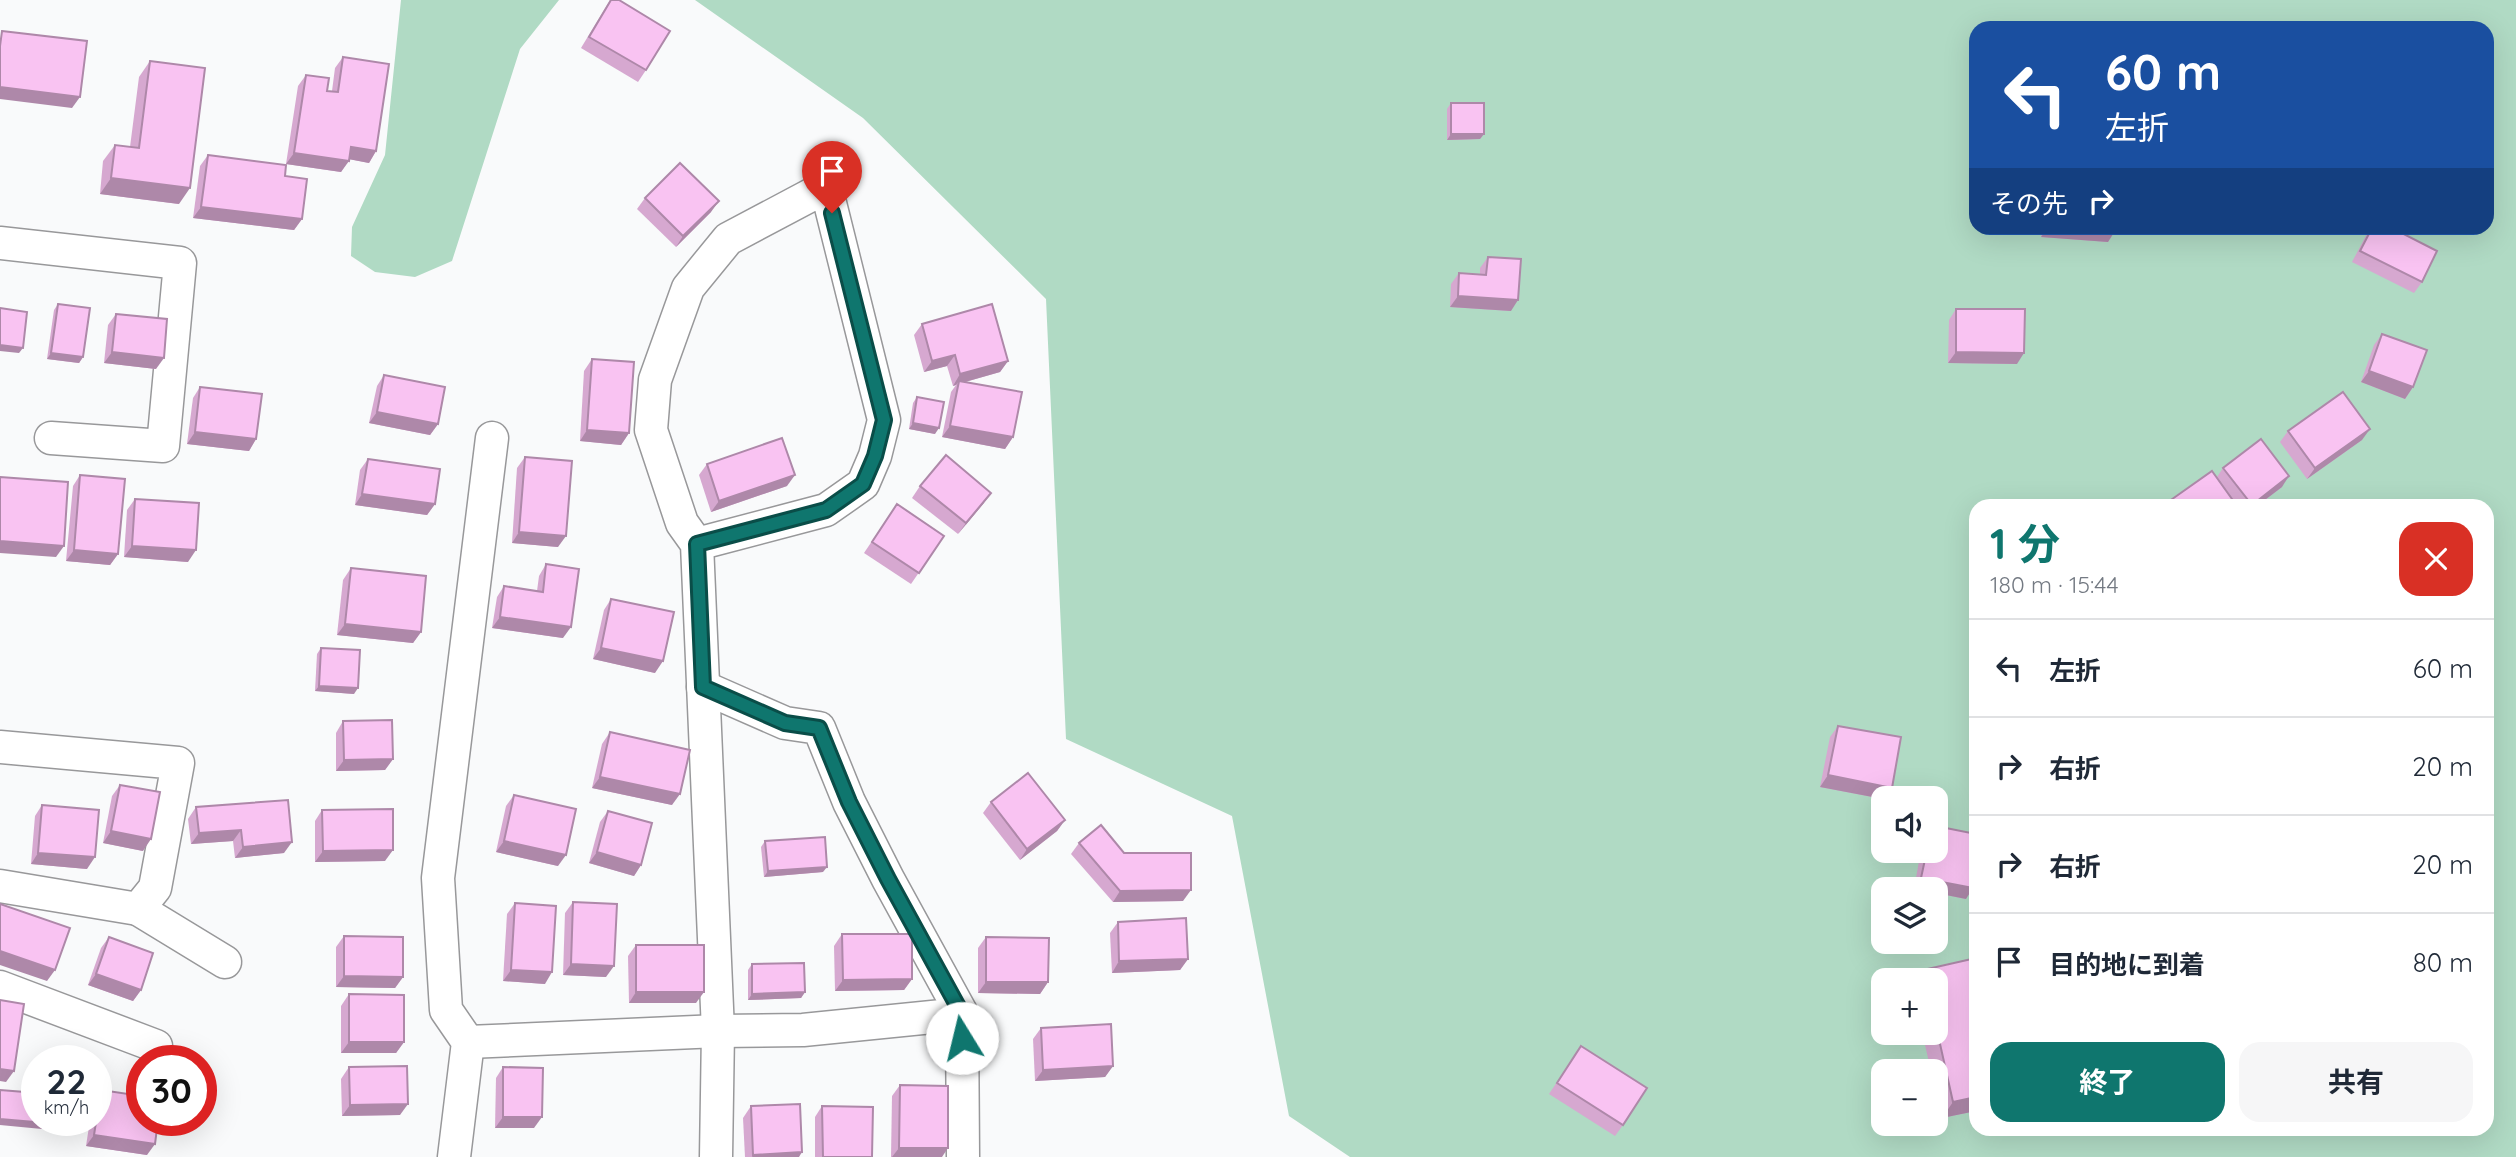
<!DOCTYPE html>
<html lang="ja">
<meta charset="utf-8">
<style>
body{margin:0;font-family:Quicksand,"Noto Sans JP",sans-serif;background:#f6f6f7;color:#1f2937;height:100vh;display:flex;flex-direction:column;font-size:26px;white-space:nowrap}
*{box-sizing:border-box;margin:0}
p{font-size:23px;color:#747a83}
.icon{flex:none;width:38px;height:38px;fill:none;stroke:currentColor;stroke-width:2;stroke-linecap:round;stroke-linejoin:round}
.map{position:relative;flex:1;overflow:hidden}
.details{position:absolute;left:1969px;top:499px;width:525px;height:637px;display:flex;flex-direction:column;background:#fff;border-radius:21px;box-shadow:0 7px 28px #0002}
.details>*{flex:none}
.guide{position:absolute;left:1969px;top:21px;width:525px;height:214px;border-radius:21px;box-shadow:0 7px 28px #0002;background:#1a4fa0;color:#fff;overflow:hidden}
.tools{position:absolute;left:1871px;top:786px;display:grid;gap:14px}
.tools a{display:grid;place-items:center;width:77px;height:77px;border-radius:14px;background:#fff;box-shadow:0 7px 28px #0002;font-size:35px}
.speed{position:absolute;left:21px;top:1045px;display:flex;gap:14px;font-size:35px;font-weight:700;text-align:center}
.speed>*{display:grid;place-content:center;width:91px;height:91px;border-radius:50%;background:#fff;box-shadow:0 7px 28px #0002;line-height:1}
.speed small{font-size:18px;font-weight:400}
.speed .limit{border:10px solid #d22;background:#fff;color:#111}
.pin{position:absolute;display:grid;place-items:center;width:60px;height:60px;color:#fff;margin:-72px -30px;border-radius:50% 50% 50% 0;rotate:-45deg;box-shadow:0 0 7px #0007}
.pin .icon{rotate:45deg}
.me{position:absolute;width:77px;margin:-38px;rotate:351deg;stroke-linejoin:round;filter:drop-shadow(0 0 5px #0008)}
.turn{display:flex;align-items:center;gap:24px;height:147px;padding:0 21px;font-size:32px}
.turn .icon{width:91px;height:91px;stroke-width:2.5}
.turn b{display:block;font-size:49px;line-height:60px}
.then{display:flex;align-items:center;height:66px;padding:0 21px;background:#0003;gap:14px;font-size:26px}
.round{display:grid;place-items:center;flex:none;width:74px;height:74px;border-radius:21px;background:#f6f6f7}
.head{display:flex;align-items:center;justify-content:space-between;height:119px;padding:0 21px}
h1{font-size:42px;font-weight:700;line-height:52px;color:#0f766e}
.action{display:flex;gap:14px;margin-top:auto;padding:14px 21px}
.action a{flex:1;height:80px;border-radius:21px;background:#0f766e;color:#fff;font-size:28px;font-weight:700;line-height:80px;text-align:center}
.action a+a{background:#f6f6f7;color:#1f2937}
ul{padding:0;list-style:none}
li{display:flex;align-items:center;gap:21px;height:98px;padding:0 21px;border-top:2px solid #e0e1e3}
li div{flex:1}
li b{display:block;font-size:26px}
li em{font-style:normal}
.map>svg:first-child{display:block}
.green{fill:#b0dac4;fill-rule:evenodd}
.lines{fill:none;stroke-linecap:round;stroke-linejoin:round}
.street-casing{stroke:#98989a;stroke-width:35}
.street{stroke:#fff;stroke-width:32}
.wall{fill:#d6a8d0}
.shaded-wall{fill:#ae88a9}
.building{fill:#f9c3f2;stroke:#ae88a9;stroke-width:2}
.route-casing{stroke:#0a4d48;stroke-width:18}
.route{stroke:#0f766e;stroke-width:12}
</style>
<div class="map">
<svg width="2516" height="1157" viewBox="0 0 2516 1157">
<rect width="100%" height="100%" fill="#f9fafb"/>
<g class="green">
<polygon points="401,0 559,0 520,49 452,261 415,277 375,272 351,256 352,227 385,155"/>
<path d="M695,0H2516V1157H1350L1289,1116L1232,816L1066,739L1046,299L863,118ZM1976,28H2487V228H1976ZM1976,506H2487V1129H1976ZM1883,798H1936V850H1883ZM1883,889H1936V942H1883ZM1883,980H1936V1032H1883ZM1883,1071H1936V1124H1883Z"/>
</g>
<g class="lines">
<g class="street-casing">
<g id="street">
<polyline points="0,243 180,263 163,446 51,438"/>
<polyline points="697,544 826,510 863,484 875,456 884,420 826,187 728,239 688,288 655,380 651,430 682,523 697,544 718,1031 716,1157"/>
<polyline points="703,687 785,723 819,728 849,802 888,879 962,1014 963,1157"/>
<polyline points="0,747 178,763 155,888 138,909 0,886"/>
<polyline points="138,909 225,962"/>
<polyline points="0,987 156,1046"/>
<polyline points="468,1042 718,1031 803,1030 962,1014"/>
<polyline points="454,1157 468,1042 446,1010 438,878 492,438"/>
</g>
</g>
<use href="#street" class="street"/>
</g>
<g class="wall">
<polygon points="610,0 646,70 638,82 581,48"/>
<polygon points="343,57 376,151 369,163 349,159 341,172 286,164 298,86 306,75 327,91 332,91 335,68"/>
<polygon points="150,61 179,204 100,194 103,161 115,145 130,147 139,77"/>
<polygon points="1451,103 1484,134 1480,139 1447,140 1447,109"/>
<polygon points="208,155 285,176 302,219 294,230 193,218 200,166"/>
<polygon points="645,198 711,212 676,247 637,209"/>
<polygon points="2042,228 2116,228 2108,242 2041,237"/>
<polygon points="2370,228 2392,228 2422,282 2414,293 2352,262"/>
<polygon points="1488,257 1511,311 1450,307 1451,284 1459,273 1480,275 1480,268"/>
<polygon points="58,304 83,357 79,363 47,359 54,310"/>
<polygon points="1956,309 2017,364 1948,363 1949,320"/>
<polygon points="116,314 156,369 104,363 108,325"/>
<polygon points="922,324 1008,361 1000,372 965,382 1013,437 1005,449 942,437 951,392 956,385 953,386 947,366 924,372 914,335"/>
<polygon points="2382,334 2413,387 2405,399 2361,382 2374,345"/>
<polygon points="592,359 629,433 621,445 580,441 584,371"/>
<polygon points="384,375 438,424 430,435 369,423 377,386"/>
<polygon points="200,387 256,439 249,451 187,444 193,398"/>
<polygon points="917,397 935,434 909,429 913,403"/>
<polygon points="2288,431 2362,440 2307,479 2280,442"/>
<polygon points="525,457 558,547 512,543 517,468"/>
<polygon points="368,459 435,504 427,515 355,505 360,470"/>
<polygon points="707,464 787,486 711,512 699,475"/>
<polygon points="2223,468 2282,487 2257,506 2165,506 2168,502 2217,477"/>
<polygon points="80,475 118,554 110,565 66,561 73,486"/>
<polygon points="920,486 991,493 983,504 958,534 912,498"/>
<polygon points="135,499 188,562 124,557 127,510"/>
<polygon points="897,504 944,536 911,584 864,553"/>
<polygon points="546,564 563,638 492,628 497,597 504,586 537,591 539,576"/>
<polygon points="351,568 421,632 413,643 337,635 343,580"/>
<polygon points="611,599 655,673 593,659 604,610"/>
<polygon points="321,648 354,694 315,691 317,654"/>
<polygon points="343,721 393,759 385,770 336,771 336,733"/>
<polygon points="1838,726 1883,798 1883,799 1820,787 1830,737"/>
<polygon points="610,732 672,805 592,788 602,744"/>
<polygon points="120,785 143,851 103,843 112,796"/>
<polygon points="514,795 558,866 496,852 506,806"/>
<polygon points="288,800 284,853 235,858 233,841 191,844 188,819 196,807"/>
<polygon points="991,802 1065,820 1057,831 1020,860 983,813"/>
<polygon points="42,805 87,869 31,864 35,816"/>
<polygon points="322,810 385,861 315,862 315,821"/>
<polygon points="608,811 641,865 634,876 589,863 600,822"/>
<polygon points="765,841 823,872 764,877 761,847"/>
<polygon points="1079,843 1124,853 1183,901 1113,902 1071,854"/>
<polygon points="1921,850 1936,850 1966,899 1936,893 1936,889 1914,889"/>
<polygon points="573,902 606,977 563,975 565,913"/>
<polygon points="515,903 545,984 503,981 507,914"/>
<polygon points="1118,922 1188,959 1180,970 1112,973 1110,933"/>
<polygon points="842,934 912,979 904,990 835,991 834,946"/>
<polygon points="344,936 403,977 395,988 336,987 336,947"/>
<polygon points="109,937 141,990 133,1001 88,985 101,948"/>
<polygon points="986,937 1048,982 1040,994 978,993 978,948"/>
<polygon points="636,945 696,1003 629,1003 628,956"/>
<polygon points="1976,958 1976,1111 1942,1118 1936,1090 1936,1071 1931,1071 1922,1032 1936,1032 1936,980 1916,980 1923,970"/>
<polygon points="752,964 805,992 801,998 748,1000 748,970"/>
<polygon points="349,994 404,1042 396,1053 341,1053 341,1006"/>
<polygon points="1041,1028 1113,1066 1105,1077 1035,1081 1033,1039"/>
<polygon points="1581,1046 1623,1125 1615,1136 1549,1094"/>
<polygon points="349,1067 400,1115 342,1116 341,1079"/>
<polygon points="503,1067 534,1128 495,1128 496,1078"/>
<polygon points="900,1085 942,1157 891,1157 892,1096"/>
<polygon points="101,1090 147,1155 86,1146 90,1120 96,1120 96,1096"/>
<polygon points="751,1106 799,1157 745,1157 743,1118"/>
<polygon points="822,1106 872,1157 815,1157 815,1117"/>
</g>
<g class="shaded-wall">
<polygon points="0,87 80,97 72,108 0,99"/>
<polygon points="1451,134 1484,134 1480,139 1447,140"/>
<polygon points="351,147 376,151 369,163 343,158"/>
<polygon points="294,153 349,161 341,172 286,164"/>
<polygon points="111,178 190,188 179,204 100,194"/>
<polygon points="719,201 711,212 676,247 683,236"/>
<polygon points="201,207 302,219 294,230 193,218"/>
<polygon points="2048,228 2067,228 2115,231 2108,242 2041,237"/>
<polygon points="1458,296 1518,300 1511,311 1450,307"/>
<polygon points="0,345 23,348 19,353 0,351"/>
<polygon points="112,352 164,358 156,369 104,363"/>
<polygon points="1956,352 2024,353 2017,364 1948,363"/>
<polygon points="51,353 83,357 79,363 47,359"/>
<polygon points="955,355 947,366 924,372 932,361"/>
<polygon points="1008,361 1000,372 958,384 959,381 956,385 953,386 960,374"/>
<polygon points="2369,371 2413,387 2405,399 2361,382"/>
<polygon points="377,412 438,424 430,435 369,423"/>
<polygon points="913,423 939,428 935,434 909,429"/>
<polygon points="950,426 1013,437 1005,449 942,437"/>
<polygon points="2370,429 2362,440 2307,479 2315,468"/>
<polygon points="587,430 629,433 621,445 580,441"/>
<polygon points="195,432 256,439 249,451 187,444"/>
<polygon points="795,475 787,486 711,512 719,501"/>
<polygon points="2289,476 2282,487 2257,506 2251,506"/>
<polygon points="991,493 983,504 958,534 966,523"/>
<polygon points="362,494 435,504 427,515 355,505"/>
<polygon points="519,532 566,536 558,547 512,543"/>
<polygon points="0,541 64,546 56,557 0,553"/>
<polygon points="132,546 196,550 188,562 124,557"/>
<polygon points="74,550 118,554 110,565 66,561"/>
<polygon points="500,617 571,627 563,638 492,628"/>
<polygon points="345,624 421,632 413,643 337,635"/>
<polygon points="601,648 663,661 655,673 593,659"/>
<polygon points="319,686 358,688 354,694 315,691"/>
<polygon points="393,759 385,770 336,771 344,760"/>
<polygon points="1828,775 1892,788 1883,799 1820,787"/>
<polygon points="600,777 680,794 672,805 592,788"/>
<polygon points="1065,820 1057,831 1020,860 1027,849"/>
<polygon points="241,830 233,841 191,844 199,833"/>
<polygon points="111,831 151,839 143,851 103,843"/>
<polygon points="504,841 566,855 558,866 496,852"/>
<polygon points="292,842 284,853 235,858 243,847"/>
<polygon points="393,850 385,861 315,862 323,851"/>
<polygon points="597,852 641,865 634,876 589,863"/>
<polygon points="38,853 95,857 87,869 31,864"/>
<polygon points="827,867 823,872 764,877 768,871"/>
<polygon points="1921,878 1973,888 1966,899 1936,893 1936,889 1914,889"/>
<polygon points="1191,890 1183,901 1113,902 1120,891"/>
<polygon points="0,951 55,970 47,981 0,965"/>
<polygon points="1188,959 1180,970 1112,973 1119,961"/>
<polygon points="571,964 614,966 606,977 563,975"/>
<polygon points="511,970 552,972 545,984 503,981"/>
<polygon points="96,974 141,990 133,1001 88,985"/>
<polygon points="344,976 403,977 395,988 336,987"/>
<polygon points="912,979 904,990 835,991 843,980"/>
<polygon points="986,982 1048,982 1040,994 978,993"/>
<polygon points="636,992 704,992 696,1003 629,1003"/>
<polygon points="805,992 801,998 748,1000 752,994"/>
<polygon points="349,1042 404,1042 396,1053 341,1053"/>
<polygon points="1113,1066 1105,1077 1035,1081 1043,1070"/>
<polygon points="0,1069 14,1071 6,1082 0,1081"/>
<polygon points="1976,1097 1976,1111 1942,1118 1953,1102"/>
<polygon points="408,1104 400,1115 342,1116 350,1105"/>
<polygon points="503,1117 542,1117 534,1128 495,1128"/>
<polygon points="0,1119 46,1123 42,1129 0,1125"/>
<polygon points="94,1135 155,1144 147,1155 86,1146"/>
<polygon points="899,1148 948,1148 942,1157 892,1157"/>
<polygon points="802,1152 799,1157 752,1157 753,1155"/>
</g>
<g class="building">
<polygon points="611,0 619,0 670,31 646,70 589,37"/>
<polygon points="2,31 87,41 80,97 0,87 0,46"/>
<polygon points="343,57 389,64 376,151 351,147 349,161 294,153 306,75 329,78 327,91 338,92"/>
<polygon points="150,61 205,68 190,188 111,178 115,145 139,148"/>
<rect x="1451" y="103" width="33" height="31"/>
<polygon points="208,155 286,165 285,176 307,179 302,219 201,207"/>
<polygon points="680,163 719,201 683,236 645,198"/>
<polygon points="2067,228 2116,228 2115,231"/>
<polygon points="2372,228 2392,228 2437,251 2422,282 2360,251"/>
<polygon points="1488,257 1521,259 1518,300 1458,296 1459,273 1486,275"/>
<polygon points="58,304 90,308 83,357 51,353"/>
<polygon points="992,304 1008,361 960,374 955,355 932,361 922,324"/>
<polygon points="0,308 27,312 23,348 0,345"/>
<polygon points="1956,309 2025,309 2024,353 1956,352"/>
<polygon points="116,314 167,319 164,358 112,352"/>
<polygon points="2382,334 2427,350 2413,387 2369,371"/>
<polygon points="592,359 634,362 629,433 587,430"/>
<polygon points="384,375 445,387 438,424 377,412"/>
<polygon points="959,381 1022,392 1013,437 950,426"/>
<polygon points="200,387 262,394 256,439 195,432"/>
<polygon points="2343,392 2370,429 2315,468 2288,431"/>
<polygon points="917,397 944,402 939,428 913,423"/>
<polygon points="782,438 795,475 719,501 707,464"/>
<polygon points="2261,439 2289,476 2252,505 2223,468"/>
<polygon points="946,455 991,493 966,523 920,486"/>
<polygon points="525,457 572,461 566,536 519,532"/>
<polygon points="368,459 440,469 435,504 362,494"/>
<polygon points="2212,471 2237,506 2170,506 2168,502"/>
<polygon points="80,475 125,479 118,554 74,550"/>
<polygon points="0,477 68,482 64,546 0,541"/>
<polygon points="135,499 199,503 196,550 132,546"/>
<polygon points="897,504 944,536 919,573 872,542"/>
<polygon points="546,564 579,569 571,627 500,617 504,586 543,592"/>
<polygon points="351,568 426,576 421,632 345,624"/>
<polygon points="611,599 674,612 663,661 601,648"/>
<polygon points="321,648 360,650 358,688 319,686"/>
<polygon points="392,720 393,759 344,760 343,721"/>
<polygon points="1838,726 1901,737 1892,788 1828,775"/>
<polygon points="610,732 690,750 680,794 600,777"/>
<polygon points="1028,773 1065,820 1027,849 991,802"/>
<polygon points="120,785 160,792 151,839 111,831"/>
<polygon points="514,795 576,809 566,855 504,841"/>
<polygon points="288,800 292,842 243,847 241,830 199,833 196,807"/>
<polygon points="42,805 99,810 95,857 38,853"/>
<polygon points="393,809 393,850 323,851 322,810"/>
<polygon points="608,811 652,823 641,865 597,852"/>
<polygon points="1101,825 1124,853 1191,853 1191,890 1120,891 1079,843"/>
<polygon points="1936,826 1976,834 1976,876 1973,888 1921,878 1927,850 1936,850"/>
<polygon points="825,837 827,867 768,871 765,841"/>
<polygon points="573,902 617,904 614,966 571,964"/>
<polygon points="515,903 556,906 552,972 511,970"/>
<polygon points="0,904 70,928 55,970 0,951"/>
<polygon points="1186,918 1188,959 1119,961 1118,922"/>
<polygon points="842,934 912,934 912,979 843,980"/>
<polygon points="344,936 403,937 403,977 344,976"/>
<polygon points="109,937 153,953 141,990 96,974"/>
<polygon points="986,937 1049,938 1048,982 986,982"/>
<rect x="636" y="945" width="68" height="47"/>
<polygon points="1976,958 1976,1097 1953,1102 1936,1026 1936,980 1925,980 1923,970"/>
<polygon points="804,963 805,992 752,994 752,964"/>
<polygon points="349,994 404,995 404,1042 349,1042"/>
<polygon points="0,1000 24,1004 14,1071 0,1069"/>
<polygon points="1111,1024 1113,1066 1043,1070 1041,1028"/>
<polygon points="1581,1046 1647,1088 1623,1125 1557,1083"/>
<polygon points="407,1066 408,1104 350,1105 349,1067"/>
<polygon points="503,1067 543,1068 542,1117 503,1117"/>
<polygon points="900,1085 948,1086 948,1148 899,1148"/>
<polygon points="0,1090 37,1093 37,1120 46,1120 46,1123 0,1119"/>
<polygon points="101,1090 142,1096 142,1120 158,1120 155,1144 94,1135"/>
<polygon points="800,1104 802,1152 753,1155 751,1106"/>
<polygon points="822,1106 873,1107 872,1157 823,1157"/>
</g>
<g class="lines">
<g class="route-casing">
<polyline id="route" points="832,213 884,420 875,456 863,484 826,510 697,544 703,687 785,723 819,728 849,802 888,879 962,1014 962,1038"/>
</g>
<use href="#route" class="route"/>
</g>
</svg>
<div class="tools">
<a><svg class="icon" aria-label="sound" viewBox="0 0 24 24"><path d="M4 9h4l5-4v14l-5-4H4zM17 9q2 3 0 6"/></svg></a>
<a><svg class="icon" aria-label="layers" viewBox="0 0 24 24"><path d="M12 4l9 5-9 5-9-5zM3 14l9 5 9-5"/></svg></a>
<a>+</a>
<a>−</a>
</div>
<div class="speed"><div>22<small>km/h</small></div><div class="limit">30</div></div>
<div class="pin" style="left:832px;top:213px;background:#d93025"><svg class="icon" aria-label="arrive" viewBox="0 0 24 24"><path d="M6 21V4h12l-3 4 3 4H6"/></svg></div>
<svg class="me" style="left:962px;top:1038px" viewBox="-20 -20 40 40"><circle r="19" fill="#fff"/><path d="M0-13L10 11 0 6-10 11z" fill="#0f766e"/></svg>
<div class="guide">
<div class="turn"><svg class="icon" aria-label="left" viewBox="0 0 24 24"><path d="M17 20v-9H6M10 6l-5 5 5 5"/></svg><div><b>60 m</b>左折</div></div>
<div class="then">その先<svg class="icon" aria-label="right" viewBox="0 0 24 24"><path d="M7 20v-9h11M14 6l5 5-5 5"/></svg></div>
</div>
<section class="details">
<div class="head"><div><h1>1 分</h1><p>180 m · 15:44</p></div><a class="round" style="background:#d93025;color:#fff"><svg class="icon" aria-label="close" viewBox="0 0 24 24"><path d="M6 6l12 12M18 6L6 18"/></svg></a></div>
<ul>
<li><svg class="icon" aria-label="left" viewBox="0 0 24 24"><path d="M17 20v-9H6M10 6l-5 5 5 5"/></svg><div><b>左折</b></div><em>60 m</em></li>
<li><svg class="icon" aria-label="right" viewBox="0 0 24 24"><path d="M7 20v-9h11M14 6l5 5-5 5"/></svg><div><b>右折</b></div><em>20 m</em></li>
<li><svg class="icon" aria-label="right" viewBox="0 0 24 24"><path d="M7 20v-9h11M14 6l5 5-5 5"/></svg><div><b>右折</b></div><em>20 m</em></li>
<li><svg class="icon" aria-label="arrive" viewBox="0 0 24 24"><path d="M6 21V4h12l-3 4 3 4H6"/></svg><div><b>目的地に到着</b></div><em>80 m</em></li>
</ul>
<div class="action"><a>終了</a><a>共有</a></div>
</section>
</div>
